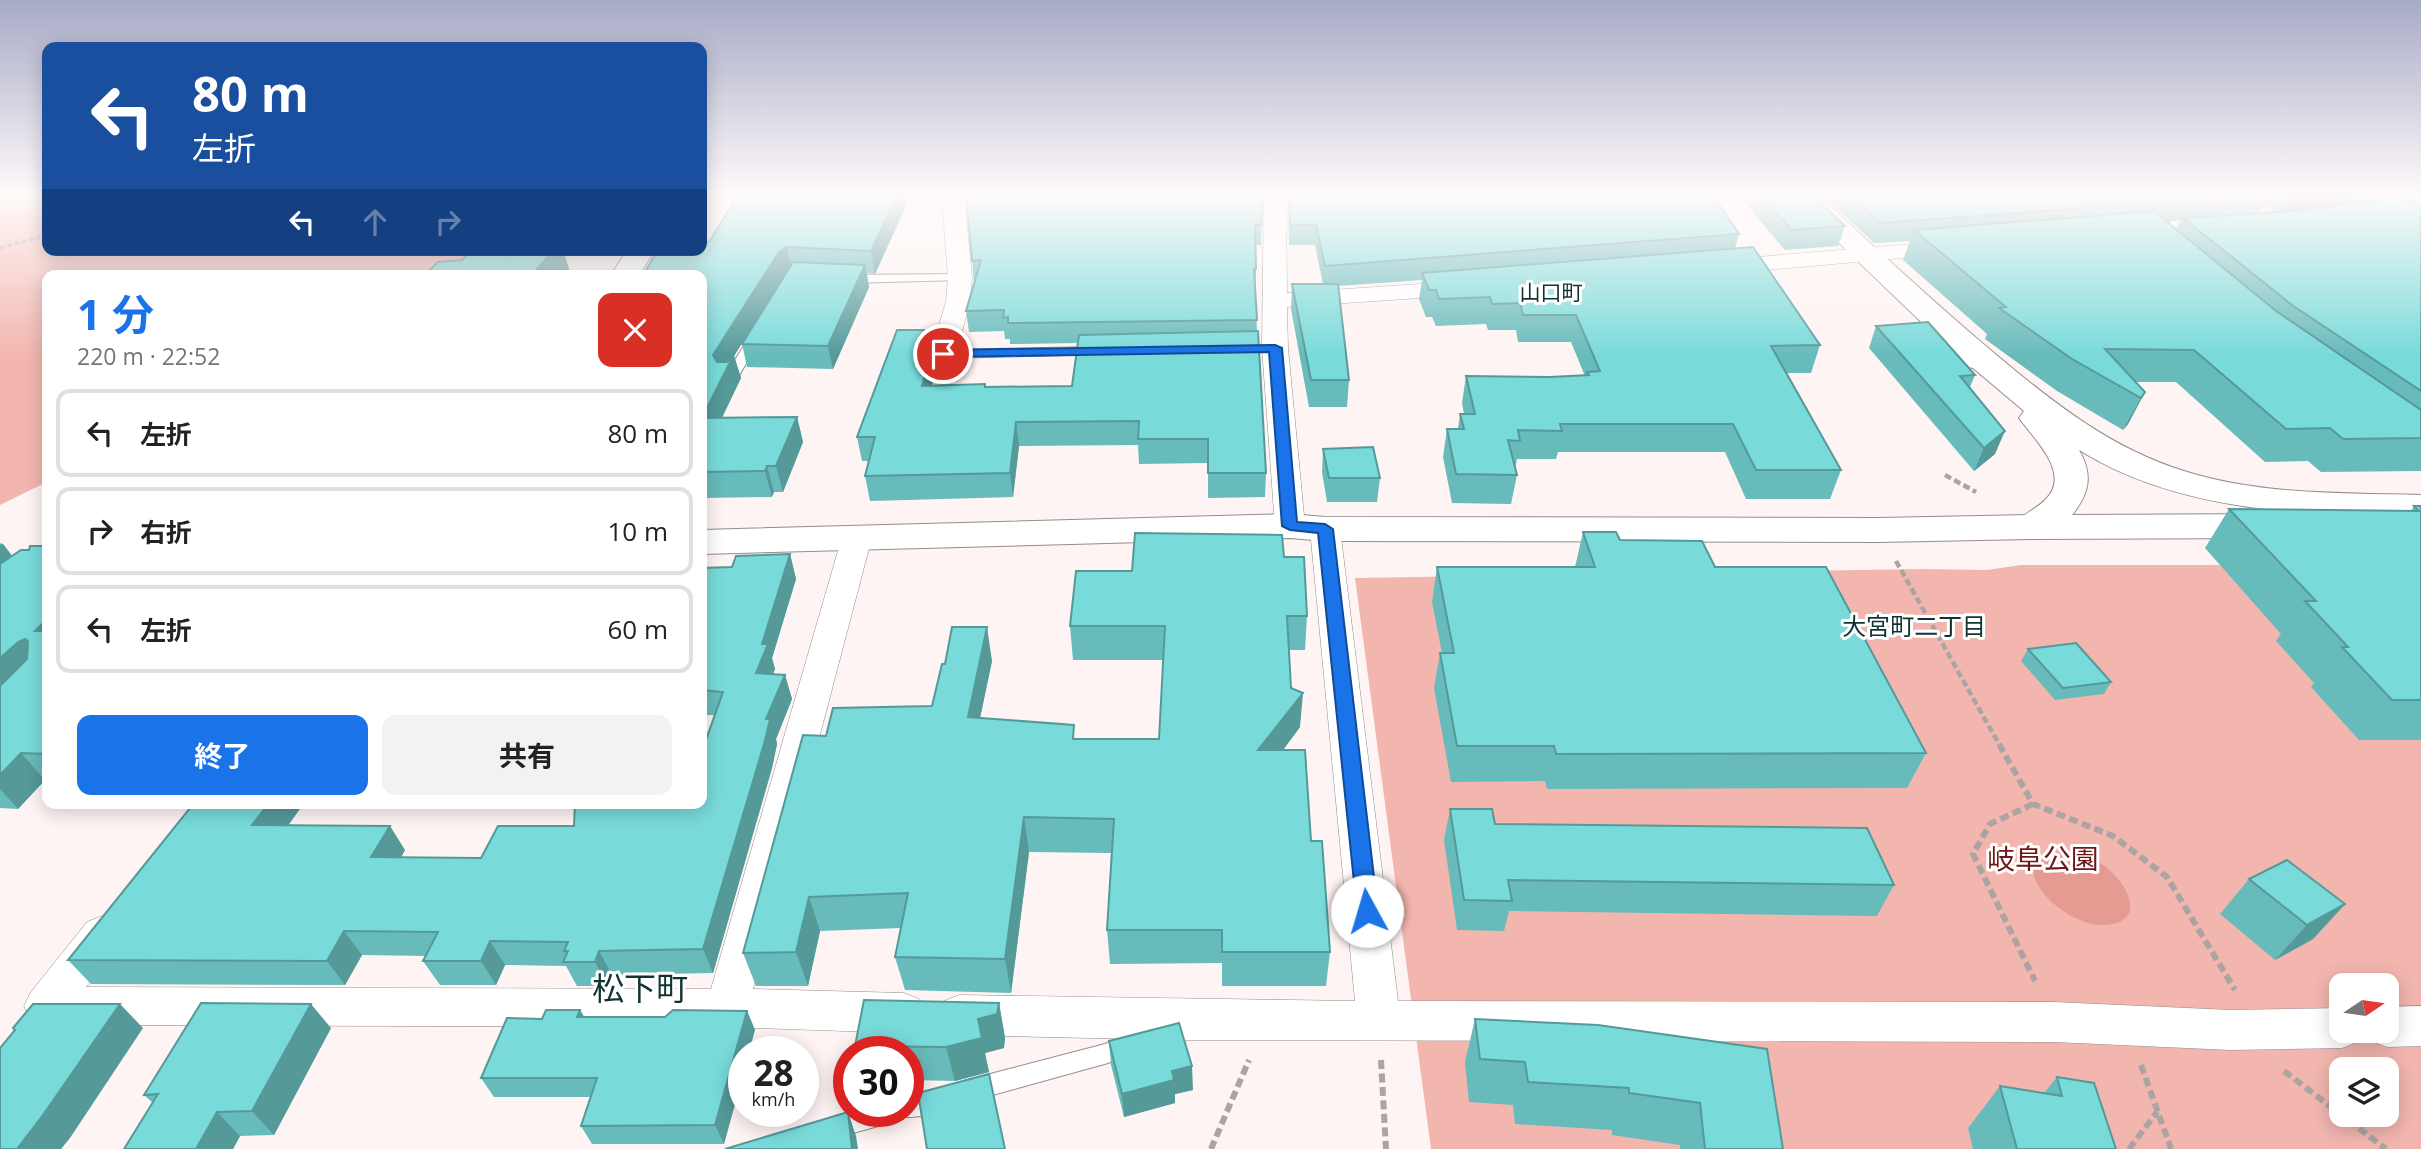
<!DOCTYPE html>
<html lang="ja">
<meta charset="utf-8">
<style>
body{margin:0;font-family:"Open Sans","Noto Sans JP",sans-serif;background:#f2f2f2;color:#222;height:100vh;display:flex;flex-direction:column;font-size:26px;white-space:nowrap}
*{box-sizing:border-box;margin:0}
p{font-size:23px;color:#767676}
.icon{flex:none;width:38px;height:38px;fill:none;stroke:currentColor;stroke-width:2;stroke-linecap:round;stroke-linejoin:round}
.map{position:relative;flex:1;overflow:hidden}
.panel{position:absolute;left:42px;top:270px;width:665px;height:539px;display:flex;flex-direction:column;background:#fff;border-radius:14px;box-shadow:0 4px 18px #0003}
.panel>*{flex:none}
.guide{position:absolute;left:42px;top:42px;width:665px;height:214px;border-radius:14px;box-shadow:0 4px 18px #0003;background:#1a4fa0;color:#fff;overflow:hidden}
.needle{width:46px;rotate:77deg}
.controls{position:absolute;left:2329px;top:973px;display:grid;gap:14px}
.controls a{display:grid;place-items:center;width:70px;height:70px;border-radius:14px;background:#fff;box-shadow:0 4px 18px #0003;font-size:35px}
.speed{position:absolute;left:728px;top:1036px;display:flex;gap:14px;font-size:35px;font-weight:700;text-align:center}
.speed>*{display:grid;place-content:center;width:91px;height:91px;border-radius:50%;background:#fff;box-shadow:0 4px 18px #0003;line-height:1}
.speed small{font-size:18px;font-weight:400}
.speed .limit{border:10px solid #d22;background:#fff;color:#111}
.pin{position:absolute;display:grid;place-items:center;width:60px;height:60px;color:#fff;margin:-30px;border:4px solid #fff;border-radius:50%;box-shadow:0 2px 7px #0007}
.me{position:absolute;width:77px;margin:-38px;rotate:354deg;stroke-linejoin:round;filter:drop-shadow(0 0 5px #0008)}
.turn{display:flex;align-items:center;gap:24px;height:147px;padding:0 35px;font-size:32px}
.turn .icon{width:91px;height:91px;stroke-width:2.5}
.turn b{display:block;font-size:49px;line-height:60px}
.lanes{display:flex;align-items:center;height:66px;padding:0 35px;background:#0003;justify-content:center;gap:35px;direction:ltr}
.lanes .off{opacity:.35}
.round{display:grid;place-items:center;flex:none;width:74px;height:74px;border-radius:14px;background:#f2f2f2}
.headline{display:flex;align-items:center;justify-content:space-between;height:119px;padding:0 35px}
h1{font-size:42px;font-weight:700;line-height:52px;color:#1a73e8}
.button{display:flex;gap:14px;margin-top:auto;padding:14px 35px}
.button a{flex:1;height:80px;border-radius:14px;background:#1a73e8;color:#fff;font-size:28px;font-weight:700;line-height:80px;text-align:center}
.button a+a{background:#f2f2f2;color:#222}
ul{padding:0;list-style:none}
li{display:flex;align-items:center;gap:21px;height:88px;margin:0 14px 10px;padding:0 21px;border:4px solid #e0e0e0;border-radius:14px}
li div{flex:1}
li b{display:block;font-size:26px}
li em{font-style:normal}
.map>svg:first-child{display:block}
.green{fill:#f2b6af;fill-rule:evenodd}
.water{fill:#e59a92}
.lines{fill:none;stroke-linecap:round;stroke-linejoin:round}
.service-casing{stroke:#958c8b;stroke-width:2}
.minor-casing{stroke:#958c8b;stroke-width:1}
.tertiary-casing{stroke:#958c8b;stroke-width:2}
.trunk-casing{stroke:#958c8b;stroke-width:2}
.path-far2{stroke:#aba4a3;stroke-width:3.5;stroke-dasharray:5 2.5;stroke-linecap:butt}
.path-far1{stroke:#aba4a3;stroke-width:4.5;stroke-dasharray:7 3.5;stroke-linecap:butt}
.path{stroke:#aba4a3;stroke-width:6;stroke-dasharray:9 4.5;stroke-linecap:butt}
.service{fill:#fff;fill-rule:evenodd}
.minor{fill:#fff;fill-rule:evenodd}
.tertiary{fill:#fff;fill-rule:evenodd}
.trunk{fill:#fff;fill-rule:evenodd}
.wall{fill:#68bbbb;fill-rule:evenodd}
.shaded-wall{fill:#599}
.building{fill:#79dada;stroke:#599;stroke-width:2}
.route{fill:#1a73e8;stroke:#114b97;stroke-width:2}
.labels{text-anchor:middle;dominant-baseline:central;stroke-width:6;stroke-linejoin:round;paint-order:stroke}
.far-quarter-label{font-size:21px;fill:#0f3232;stroke:#fff}
.neighbourhood-label{font-size:24px;fill:#0f3232;stroke:#fff}
.near-park-label{font-size:28px;fill:#6f1717;stroke:#fff}
.near-quarter-label{font-size:32px;fill:#0f3232;stroke:#fff}
</style>
<div class="map">
<svg width="2421" height="1149" viewBox="0 0 2421 1149">
<rect width="100%" height="100%" fill="#fef4f3"/>
<g class="green">
<polygon points="0,195 47,195 47,250 507,250 484,275 47,275 47,482 0,505"/>
<path d="M2021,565H2401L2421,580V1149H1431L1355,578L1922,569L1987,570ZM2342,985H2387V1031H2342ZM2342,1069H2387V1115H2342Z"/>
</g>
<path class="water" d="M2066,851C2080,855 2095,858 2106,867C2130,886 2148,925 2101,925C2059,925 1994,855 2066,851Z"/>
<g class="lines">
<g class="service-casing">
<g id="service">
<polygon points="2232,195 2245,195 2289,223 2279,225"/>
<polygon points="960,274 966,278 964,280 847,283 841,279 847,275"/>
<polygon points="754,335 760,339 736,381 734,384 724,384 722,381 748,339"/>
<polygon points="1098,347 1104,351 1103,354 943,358 937,354 943,350"/>
<polygon points="1127,1034 1135,1037 1138,1044 1135,1051 1108,1063 971,1101 963,1098 960,1090 963,1082 971,1079 1105,1044"/>
<path d="M939,1088L947,1091L950,1099L947,1107C935,1112 915,1120 902,1116L893,1122L831,1139L823,1136L819,1128L823,1120L852,1111H908V1096Z"/>
</g>
</g>
<g class="minor-casing">
<g id="minor">
<polygon points="942,195 964,195 972,278 970,302 956,354 952,359 943,362 934,359 930,354 946,302 948,278"/>
<polygon points="1264,195 1286,195 1287,293 1464,281 1472,283 1476,288 1472,293 1464,295 1287,307 1288,348 1305,526 1301,533 1290,535 1279,533 1275,526 1262,348"/>
<polygon points="1949,241 1957,243 1960,248 1957,253 1722,274 1714,272 1710,267 1714,262 1722,260"/>
<polygon points="1325,519 1336,522 1340,529 1398,1001 2054,1002 2231,1010 2342,1008 2342,1031 2363,1031 2357,1042 2342,1048 2231,1050 2054,1042 1177,1040 959,1035 944,1029 937,1015 944,1001 959,995 1355,1001 1310,529 1314,522"/>
<polygon points="857,527 868,530 872,537 753,989 904,993 919,999 926,1013 919,1027 904,1033 727,1027 46,1025 31,1020 24,1006 31,992 87,922 102,916 117,922 123,934 117,946 86,987 711,989 842,537 846,530"/>
<polygon points="2421,1006 2421,1046 2387,1047 2372,1041 2367,1031 2387,1031 2387,1007"/>
</g>
</g>
<g class="tertiary-casing">
<g id="tertiary">
<polygon points="2349,195 2386,195 2421,209 2421,227 2353,201"/>
<polygon points="627,250 655,250 639,275 611,275"/>
<polygon points="1290,514 1325,517 1878,518 2031,515 2044,519 2049,527 2044,535 2031,539 1878,542 1325,541 1290,538 702,554 702,530"/>
</g>
</g>
<g class="trunk-casing">
<path id="trunk" d="M1789,195H1818C1878,250 1937,306 2000,358C2056,405 2113,449 2184,471C2259,495 2343,493 2421,495V517C2306,515 2180,513 2079,450C2093,474 2090,493 2072,515L2271,514L2284,518L2289,526L2284,534L2271,538L2031,539L2018,535L2013,527C2021,514 2036,510 2046,499C2072,473 2033,438 2019,418L2024,411L1973,368L1968,367Z"/>
</g>
<polyline class="path-far2" points="0,248 47,235"/>
<g class="path-far1">
<polyline points="1945,475 1976,492"/>
<polyline points="1896,561 2000,746"/>
</g>
<g class="path">
<polyline points="1999,744 2033,804 2113,836 2167,877 2235,990"/>
<polyline points="2033,804 1990,824 1973,854 2035,981"/>
<polyline points="1381,1060 1386,1149"/>
<polyline points="2141,1065 2171,1149"/>
<polyline points="2284,1071 2386,1149"/>
<polyline points="1211,1149 1249,1060"/>
<polyline points="2129,1149 2157,1112"/>
</g>
<use href="#service" class="service"/>
<use href="#minor" class="minor"/>
<use href="#tertiary" class="tertiary"/>
<use href="#trunk" class="trunk"/>
</g>
<g class="wall">
<polygon points="911,195 875,274 867,273 869,287 833,369 747,367 742,344 785,274 734,356 741,378 722,417 797,417 803,442 783,492 774,492 772,497 702,498 702,275 660,255 709,242"/>
<polygon points="1262,195 1261,245 1255,245 1255,290 1257,331 1266,473 1265,497 1208,498 1208,463 1139,464 1138,445 1019,446 1013,497 870,501 865,476 869,461 862,461 857,437 928,337 935,340 938,363 932,385 985,384 985,387 1072,386 1078,343 1010,344 1010,339 1005,339 1004,331 969,332 966,311 974,282 972,261"/>
<polygon points="1288,195 1713,195 1739,234 1735,248 1820,345 1811,373 1786,373 1841,470 1830,499 1746,499 1725,452 1558,452 1556,459 1517,459 1515,469 1517,475 1511,504 1452,503 1443,457 1447,429 1458,429 1460,414 1464,414 1462,403 1466,376 1550,377 1585,376 1571,342 1518,342 1516,330 1488,330 1486,324 1436,326 1432,317 1426,317 1419,299 1422,280 1338,286 1349,380 1347,407 1309,407 1291,309 1292,284 1323,284 1315,245 1289,245"/>
<polygon points="1738,195 1813,195 1845,226 1838,246 1785,250"/>
<path d="M1822,195H2360L2355,203L2421,206V471L2321,472L2308,461L2265,462L2176,382H2135L2145,392L2128,424L2123,430L2057,391L1985,339L1987,334L1903,260L1910,241L1874,243ZM2264,204L2277,212L2259,213ZM2181,220L2176,230L2166,222Z"/>
<polygon points="1876,326 1975,375 1970,387 1995,454 1974,471 1869,348"/>
<polygon points="1323,449 1380,478 1377,502 1327,502 1322,472"/>
<polygon points="2414,506 2421,506 2421,740 2359,740 2311,687 2314,683 2276,641 2281,634 2205,548 2229,509 2411,511"/>
<polygon points="1583,532 1620,540 1715,567 1926,753 1907,788 1547,789 1545,781 1451,782 1434,688 1440,653 1442,653 1432,602 1437,567 1575,567"/>
<polygon points="0,543 3,544 12,556 47,546 47,780 45,780 18,809 0,808"/>
<polygon points="790,554 796,579 772,658 775,669 773,674 785,675 792,699 776,739 777,744 772,768 713,973 612,975 608,986 577,986 566,966 505,965 496,985 440,985 423,961 426,956 362,955 345,985 91,984 68,960 304,803 288,825 405,850 401,857 481,858 574,826 682,806 715,715 702,715 702,568 732,567"/>
<polygon points="1284,557 1307,616 1305,650 1289,650 1291,688 1300,727 1283,750 1311,841 1330,952 1326,986 1222,986 1222,963 1110,964 1107,930 1111,853 1029,852 1011,993 905,990 895,957 901,928 820,931 808,986 756,986 743,953 826,736 932,706 945,664 992,661 980,718 1076,739 1159,739 1163,660 1073,660 1070,626 1132,571"/>
<polygon points="2028,649 2111,682 2104,694 2055,700 2021,661"/>
<polygon points="1450,809 1495,824 1894,885 1877,916 1509,911 1504,931 1457,930 1444,840"/>
<polygon points="2249,879 2345,904 2313,939 2275,960 2220,914"/>
<polygon points="999,1003 1005,1038 1004,1048 985,1053 989,1072 955,1081 908,1080 908,1052 857,1052 855,1046"/>
<polygon points="580,1010 584,1017 665,1017 747,1011 755,1030 744,1052 744,1071 724,1144 592,1144 581,1126 591,1097 494,1097 481,1078 542,1019"/>
<polygon points="1475,1019 1598,1025 1783,1149 1680,1149 1680,1145 1612,1135 1612,1130 1515,1124 1513,1105 1469,1102 1465,1062"/>
<polygon points="331,1028 274,1135 240,1136 233,1149 124,1149 153,1103 144,1095"/>
<polygon points="1109,1041 1193,1090 1175,1094 1175,1103 1124,1117 1111,1065"/>
<polygon points="2057,1077 2116,1149 1973,1149 1968,1128 2000,1086 2044,1093"/>
</g>
<g class="shaded-wall">
<polygon points="897,195 911,195 875,274 871,251"/>
<polygon points="2289,195 2360,195 2355,204 2279,214"/>
<polygon points="787,247 792,270 785,275 734,356 741,378 710,443 702,418 713,355 779,252"/>
<polygon points="553,250 563,250 571,275 533,275"/>
<polygon points="865,265 869,287 833,369 828,346"/>
<polygon points="1254,269 1256,269 1255,290"/>
<polygon points="935,340 938,363 926,409 922,386"/>
<polygon points="2145,392 2128,424 2123,430 2141,398"/>
<polygon points="797,417 803,442 783,492 776,466"/>
<polygon points="1016,422 1019,446 1013,497 1010,473"/>
<polygon points="2005,431 1995,454 1974,471 1984,448"/>
<polygon points="767,466 774,492 772,497 765,471"/>
<polygon points="3,544 23,570 0,585 0,545"/>
<polygon points="790,554 796,579 772,658 775,669 764,697 756,673 762,644"/>
<polygon points="47,619 47,647 35,631"/>
<polygon points="987,627 992,661 973,751 968,717"/>
<polygon points="25,639 46,666 0,706 0,658 18,642"/>
<polygon points="785,675 792,699 776,739 777,744 772,768 713,973 703,949 766,719"/>
<polygon points="1303,693 1300,727 1257,785 1258,750"/>
<polygon points="21,753 45,780 18,809 0,789 0,775"/>
<polygon points="269,803 304,803 271,850 252,825"/>
<polygon points="1024,817 1029,852 1011,993 1005,959"/>
<polygon points="390,826 405,850 387,882 371,857"/>
<polygon points="809,897 820,931 808,986 796,952"/>
<polygon points="2345,904 2313,939 2275,960 2307,925"/>
<polygon points="344,931 362,955 345,985 327,961"/>
<polygon points="490,941 505,965 496,985 481,961"/>
<polygon points="599,951 612,975 608,986 595,962"/>
<polygon points="999,1003 1005,1038 1004,1048 985,1053 989,1072 955,1081 946,1047 978,1019"/>
<polygon points="120,1004 143,1028 70,1138 61,1149 17,1149"/>
<polygon points="311,1004 331,1028 274,1135 252,1111"/>
<polygon points="580,1010 591,1029 577,1017"/>
<polygon points="747,1011 755,1030 749,1052 744,1052 744,1071 724,1144 715,1125"/>
<polygon points="1192,1066 1193,1090 1175,1094 1175,1103 1124,1117 1122,1094 1172,1071"/>
<polygon points="217,1112 240,1136 233,1149 196,1149"/>
<polygon points="848,1112 856,1136 858,1149 852,1149"/>
</g>
<g class="building">
<polygon points="738,195 897,195 871,251 787,247 779,252 713,355 717,362 727,362 734,354 702,418 797,417 776,466 767,466 765,471 702,472 702,275 643,275 655,255 660,255 663,250 702,250 702,242 709,242"/>
<polygon points="966,195 1262,195 1261,225 1255,225 1256,269 1254,269 1257,320 1008,323 1008,317 1003,318 1004,310 966,311 981,260 972,261"/>
<polygon points="1289,195 1577,196 1576,195 1713,195 1739,234 1325,266 1316,225 1290,225"/>
<polygon points="1761,195 1813,195 1845,226 1791,230"/>
<polygon points="1851,195 2262,195 1881,223"/>
<polygon points="2400,197 2421,206 2421,391 2292,305 2183,218 2296,211"/>
<polygon points="2154,211 2276,311 2421,410 2421,438 2343,439 2330,428 2286,429 2194,350 2105,349 2145,392 2141,398 2072,359 1999,308 2006,307 1914,230"/>
<polygon points="1753,247 1820,345 1771,346 1841,470 1756,470 1733,424 1560,424 1562,431 1518,430 1520,441 1508,440 1517,475 1456,474 1447,429 1464,429 1460,414 1475,414 1466,376 1550,377 1589,375 1587,372 1600,371 1576,315 1523,315 1520,303 1492,304 1490,297 1439,299 1436,290 1429,290 1422,273"/>
<polygon points="553,250 533,274 425,275 438,262 462,260 472,251"/>
<polygon points="793,262 865,265 828,346 742,344"/>
<polygon points="1292,284 1338,284 1349,380 1311,380"/>
<polygon points="1928,322 1975,375 1960,376 2005,431 1984,448 1876,326"/>
<polygon points="897,330 924,330 928,337 935,340 922,386 985,384 985,387 1072,386 1079,335 1258,331 1266,473 1208,473 1208,439 1138,439 1139,421 1016,422 1010,473 865,476 875,437 857,437"/>
<polygon points="1373,447 1380,478 1329,478 1323,449"/>
<polygon points="2414,506 2421,506 2421,700 2392,700 2342,647 2348,647 2305,601 2316,601 2229,509 2419,511"/>
<polygon points="1583,532 1616,532 1620,540 1702,541 1715,567 1826,567 1926,753 1556,754 1554,746 1457,746 1440,653 1454,653 1437,567 1595,567"/>
<polygon points="1135,533 1282,535 1284,557 1304,557 1307,616 1287,616 1291,688 1303,693 1258,750 1305,750 1311,841 1322,841 1330,952 1222,952 1222,930 1107,930 1114,819 1024,817 1005,959 895,957 908,893 809,897 796,952 743,953 803,735 826,736 833,708 932,706 942,664 945,664 952,627 987,627 968,717 1074,725 1073,739 1159,739 1165,626 1070,626 1076,571 1132,571"/>
<polygon points="30,546 47,546 47,619 35,631 47,631 47,754 21,753 0,775 0,686 27,659 28,641 25,639 18,642 0,658 0,564 21,550 29,550"/>
<polygon points="790,554 762,644 768,644 756,673 785,675 766,719 770,719 764,744 703,949 599,951 595,962 563,962 568,951 564,951 568,942 490,941 481,961 423,961 438,932 344,931 327,961 68,960 194,803 269,803 252,825 390,826 371,857 481,858 498,826 574,826 575,803 616,803 682,806 683,803 702,803 702,751 723,692 702,690 702,568 732,567 736,556"/>
<polygon points="2076,643 2111,682 2063,688 2028,649"/>
<polygon points="1450,809 1492,809 1495,824 1867,828 1894,885 1508,880 1512,901 1464,900"/>
<polygon points="2287,860 2345,904 2307,925 2249,879"/>
<polygon points="864,1000 999,1003 997,1014 978,1019 982,1038 946,1047 855,1046"/>
<polygon points="201,1003 311,1004 252,1111 217,1112 196,1149 124,1149 158,1094 144,1095"/>
<polygon points="33,1004 120,1004 43,1115 17,1149 0,1149 0,1048 15,1030 13,1028"/>
<polygon points="546,1010 580,1010 577,1017 665,1017 673,1010 747,1011 715,1125 581,1126 597,1078 481,1078 507,1018 542,1019"/>
<polygon points="1475,1019 1598,1025 1767,1049 1783,1149 1705,1149 1700,1103 1629,1093 1629,1088 1528,1082 1525,1062 1480,1059"/>
<polygon points="1179,1023 1192,1066 1172,1071 1174,1080 1122,1094 1109,1041"/>
<polygon points="989,1074 1005,1149 927,1149 918,1093"/>
<polygon points="2057,1077 2094,1083 2116,1149 2017,1149 2000,1086 2062,1096"/>
<polygon points="848,1112 852,1149 725,1149"/>
</g>
<linearGradient id="sky" x2="0" y2="1"><stop stop-color="#a7aac6"/><stop offset="0.55" stop-color="#fffafa"/><stop offset="1" stop-color="#fffafa" stop-opacity="0"/></linearGradient>
<rect width="2421" height="356" fill="url(#sky)"/>
<polygon class="route" points="1275,345 1282,348 1297,522 1325,524 1333,529 1378,911 1375,917 1367,920 1360,917 1357,911 1318,533 1290,530 1282,526 1269,352 943,357 936,354 943,350"/>
<g class="labels">
<g class="far-quarter-label">
<text x="1551" y="292">山口町</text>
</g>
<g class="neighbourhood-label">
<text x="1914" y="625">大宮町二丁目</text>
</g>
<g class="near-park-label">
<text x="2043" y="858">岐阜公園</text>
</g>
<g class="near-quarter-label">
<text x="640" y="987">松下町</text>
</g>
</g>
</svg>
<div class="controls">
<a><svg class="needle" viewBox="-14 -14 28 28"><path d="M0-13l5 13h-10z" fill="#e53935"/><path d="M0 13l5-13h-10z" fill="#767676"/></svg></a>
<a><svg class="icon" aria-label="layers" viewBox="0 0 24 24"><path d="M12 4l9 5-9 5-9-5zM3 14l9 5 9-5"/></svg></a>
</div>
<div class="speed"><div>28<small>km/h</small></div><div class="limit">30</div></div>
<div class="pin" style="left:943px;top:354px;background:#d93025"><svg class="icon" aria-label="arrive" viewBox="0 0 24 24"><path d="M6 21V4h12l-3 4 3 4H6"/></svg></div>
<svg class="me" style="left:1367px;top:911px" viewBox="-20 -20 40 40"><circle r="19" fill="#fff"/><path d="M0-13L10 11 0 6-10 11z" fill="#1a73e8"/></svg>
<div class="guide">
<div class="turn"><svg class="icon" aria-label="left" viewBox="0 0 24 24"><path d="M17 20v-9H6M10 6l-5 5 5 5"/></svg><div><b>80 m</b>左折</div></div>
<div class="lanes"><svg class="icon" aria-label="left" viewBox="0 0 24 24"><path d="M17 20v-9H6M10 6l-5 5 5 5"/></svg><svg class="icon off" aria-label="ahead" viewBox="0 0 24 24"><path d="M12 20V5M6 11l6-6 6 6"/></svg><svg class="icon off" aria-label="right" viewBox="0 0 24 24"><path d="M7 20v-9h11M14 6l5 5-5 5"/></svg></div>
</div>
<section class="panel">
<div class="headline"><div><h1>1 分</h1><p>220 m · 22:52</p></div><a class="round" style="background:#d93025;color:#fff"><svg class="icon" aria-label="close" viewBox="0 0 24 24"><path d="M6 6l12 12M18 6L6 18"/></svg></a></div>
<ul>
<li><svg class="icon" aria-label="left" viewBox="0 0 24 24"><path d="M17 20v-9H6M10 6l-5 5 5 5"/></svg><div><b>左折</b></div><em>80 m</em></li>
<li><svg class="icon" aria-label="right" viewBox="0 0 24 24"><path d="M7 20v-9h11M14 6l5 5-5 5"/></svg><div><b>右折</b></div><em>10 m</em></li>
<li><svg class="icon" aria-label="left" viewBox="0 0 24 24"><path d="M17 20v-9H6M10 6l-5 5 5 5"/></svg><div><b>左折</b></div><em>60 m</em></li>
</ul>
<div class="button"><a>終了</a><a>共有</a></div>
</section>
</div>
